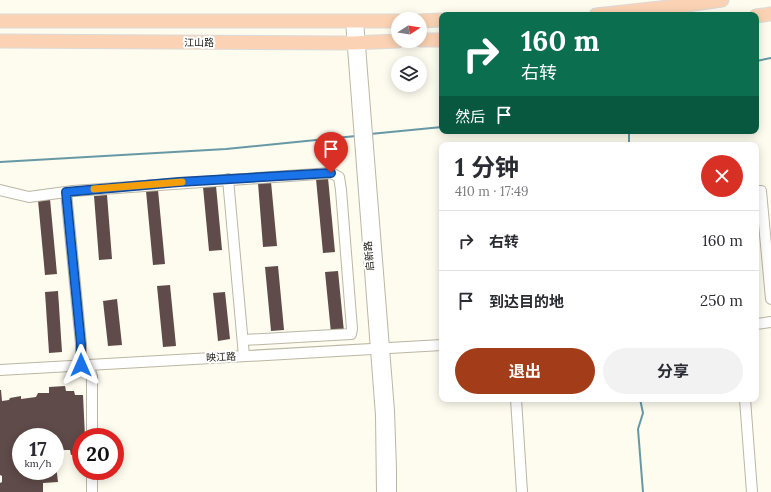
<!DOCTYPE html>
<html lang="zh">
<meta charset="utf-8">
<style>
body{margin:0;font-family:Lora,"Noto Sans SC",serif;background:#f2f2f3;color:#2b2b33;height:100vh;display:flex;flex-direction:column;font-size:15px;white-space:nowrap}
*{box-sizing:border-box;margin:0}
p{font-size:13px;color:#7c7c81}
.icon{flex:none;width:22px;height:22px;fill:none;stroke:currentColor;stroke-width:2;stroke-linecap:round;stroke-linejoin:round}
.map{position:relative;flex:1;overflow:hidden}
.side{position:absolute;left:439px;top:142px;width:320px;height:260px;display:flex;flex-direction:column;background:#fff;border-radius:8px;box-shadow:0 2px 10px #0003}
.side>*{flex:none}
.banner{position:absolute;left:439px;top:12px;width:320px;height:122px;border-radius:8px;box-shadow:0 2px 10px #0003;background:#0b6e4f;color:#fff;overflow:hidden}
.needle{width:26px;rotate:78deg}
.controls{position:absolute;left:391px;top:12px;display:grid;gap:8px}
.controls a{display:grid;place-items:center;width:36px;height:36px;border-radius:50%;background:#fff;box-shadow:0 2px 10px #0003;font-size:20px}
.speed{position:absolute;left:12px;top:428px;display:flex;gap:8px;font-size:20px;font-weight:700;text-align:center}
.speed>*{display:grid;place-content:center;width:52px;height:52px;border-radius:50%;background:#fff;box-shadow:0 2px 10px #0003;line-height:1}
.speed small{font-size:10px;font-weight:400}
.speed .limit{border:6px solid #d22;background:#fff;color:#111}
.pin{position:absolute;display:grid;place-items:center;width:34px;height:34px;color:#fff;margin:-41px -17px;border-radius:50% 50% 50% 0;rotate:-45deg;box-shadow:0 0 4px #0007}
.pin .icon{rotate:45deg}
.me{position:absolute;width:44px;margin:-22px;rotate:0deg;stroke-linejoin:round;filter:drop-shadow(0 0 3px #0008)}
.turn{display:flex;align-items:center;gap:14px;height:84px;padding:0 16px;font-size:18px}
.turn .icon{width:52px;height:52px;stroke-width:2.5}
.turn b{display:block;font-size:28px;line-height:34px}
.then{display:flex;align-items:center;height:38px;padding:0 16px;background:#0003;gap:8px;font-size:15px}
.round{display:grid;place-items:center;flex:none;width:42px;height:42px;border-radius:21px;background:#f2f2f3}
.overview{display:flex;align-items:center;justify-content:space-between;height:68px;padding:0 16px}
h1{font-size:24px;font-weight:700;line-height:30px}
.cta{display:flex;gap:8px;margin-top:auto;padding:8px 16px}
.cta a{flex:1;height:46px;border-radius:24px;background:#a33c18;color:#fff;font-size:16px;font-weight:700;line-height:46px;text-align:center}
.cta a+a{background:#f2f2f3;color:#2b2b33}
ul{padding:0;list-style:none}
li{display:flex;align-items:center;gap:12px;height:60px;padding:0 16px;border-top:1px solid #e1e1e2}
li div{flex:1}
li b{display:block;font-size:15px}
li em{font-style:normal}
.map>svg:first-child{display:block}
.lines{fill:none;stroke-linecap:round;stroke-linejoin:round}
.stream{stroke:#6699a5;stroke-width:2}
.building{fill:#5f4b49}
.minor-casing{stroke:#bbb7a4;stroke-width:12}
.major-casing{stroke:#dbdad9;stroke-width:15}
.minor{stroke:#fff;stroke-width:10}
.major{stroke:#fbd3b4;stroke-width:13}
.route-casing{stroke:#114b97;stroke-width:10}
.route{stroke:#1a73e8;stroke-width:7}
.slow{stroke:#f59e0b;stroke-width:7}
.labels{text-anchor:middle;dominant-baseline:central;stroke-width:4;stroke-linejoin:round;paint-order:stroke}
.street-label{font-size:10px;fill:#1c1a13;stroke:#fff}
</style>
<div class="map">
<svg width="771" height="492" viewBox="0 0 771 492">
<rect width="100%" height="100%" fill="#fefbef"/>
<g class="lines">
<g class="stream">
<polyline points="756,61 771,58"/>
<polyline points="629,131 629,145"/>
<polyline points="370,134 442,127"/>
<polyline points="0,162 226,149 356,136"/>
<polyline points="640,399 643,413 638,429 643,492"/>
</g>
</g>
<g class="building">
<polygon points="328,178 335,252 323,253 316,179"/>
<polygon points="271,182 277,246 263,247 258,183"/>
<polygon points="216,186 222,250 209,251 203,187"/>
<polygon points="158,190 165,264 153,265 146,191"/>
<polygon points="107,195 112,259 99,260 94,196"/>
<polygon points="50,199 57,274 45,275 38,200"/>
<polygon points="278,266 284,330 271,331 265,267"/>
<polygon points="338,271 344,332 331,333 325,272"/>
<polygon points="170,285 176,346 163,347 157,286"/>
<polygon points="58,291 62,352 49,353 45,292"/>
<polygon points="225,292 230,339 218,341 213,293"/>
<polygon points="117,299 122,345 108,346 103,301"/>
<polygon points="65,386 66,391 74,391 75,395 83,395 85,437 81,437 81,454 71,455 70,450 55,450 55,437 21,437 21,471 55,471 55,465 56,465 58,482 43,483 43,492 0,492 0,483 2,482 2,476 0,475 0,390 1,390 2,401 9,400 10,398 21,396 21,399 36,397 38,393 49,393 49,387"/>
</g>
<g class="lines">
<g class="minor-casing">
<g id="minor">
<polyline points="351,21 381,415 382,492"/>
<polyline points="358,21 389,411 391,469 391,492"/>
<polyline points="228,179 244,356"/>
<polyline points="0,190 29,197 73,191 331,173 339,177 341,190 352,329 351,334 243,340"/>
<polyline points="756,191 761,191 771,299"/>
<polyline points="66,192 81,344 81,365"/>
<polyline points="756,324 771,322"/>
<polyline points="88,365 92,376 92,437"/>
<polyline points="0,370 442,345"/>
<polyline points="516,399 522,492"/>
<polyline points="745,399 752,492"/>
<polyline points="92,492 92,471"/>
</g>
</g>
<g class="major-casing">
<g id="major">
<polyline points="596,15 687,5 722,0"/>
<polyline points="756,16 771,14"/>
<polyline points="0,21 398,21"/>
<polyline points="420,21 442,20"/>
<polyline points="420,40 442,40"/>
<polyline points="0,41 352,43 398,41"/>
</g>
</g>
<use href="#minor" class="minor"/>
<use href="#major" class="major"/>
</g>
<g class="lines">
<g class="route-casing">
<polyline id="route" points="81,365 81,344 66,192 179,182 331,173"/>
</g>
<use href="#route" class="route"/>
<polyline class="slow" points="94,189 182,182"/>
</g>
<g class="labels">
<g class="street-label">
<text x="199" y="42">江山路</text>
<text transform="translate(369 256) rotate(-95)">启新路</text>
<text transform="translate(221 357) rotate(-3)">映江路</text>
</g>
</g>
</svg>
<div class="controls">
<a><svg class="needle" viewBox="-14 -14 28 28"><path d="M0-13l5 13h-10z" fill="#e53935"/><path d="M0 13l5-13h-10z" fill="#7c7c81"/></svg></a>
<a><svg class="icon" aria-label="layers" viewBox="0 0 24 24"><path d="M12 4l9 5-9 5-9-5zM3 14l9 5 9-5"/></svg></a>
</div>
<div class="speed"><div>17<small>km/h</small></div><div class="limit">20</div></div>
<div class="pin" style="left:331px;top:173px;background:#d93025"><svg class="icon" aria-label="arrive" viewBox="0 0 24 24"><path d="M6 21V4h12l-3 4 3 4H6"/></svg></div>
<svg class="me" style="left:81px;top:365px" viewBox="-20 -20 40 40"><path d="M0-17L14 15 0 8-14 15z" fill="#1a73e8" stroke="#fff" stroke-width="4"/></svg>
<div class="banner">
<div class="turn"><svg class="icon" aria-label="right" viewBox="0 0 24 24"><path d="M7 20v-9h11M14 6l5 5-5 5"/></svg><div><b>160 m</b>右转</div></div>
<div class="then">然后<svg class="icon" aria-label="arrive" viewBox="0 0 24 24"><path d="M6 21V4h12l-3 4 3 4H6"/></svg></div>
</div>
<section class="side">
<div class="overview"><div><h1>1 分钟</h1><p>410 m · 17:49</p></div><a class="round" style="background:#d93025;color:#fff"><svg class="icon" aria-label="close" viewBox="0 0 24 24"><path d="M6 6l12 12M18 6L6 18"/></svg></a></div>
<ul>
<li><svg class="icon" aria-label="right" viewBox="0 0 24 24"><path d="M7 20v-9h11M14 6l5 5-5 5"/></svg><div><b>右转</b></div><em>160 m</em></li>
<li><svg class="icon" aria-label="arrive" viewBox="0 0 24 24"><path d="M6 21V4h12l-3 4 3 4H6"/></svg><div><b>到达目的地</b></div><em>250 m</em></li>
</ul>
<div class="cta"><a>退出</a><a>分享</a></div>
</section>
</div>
